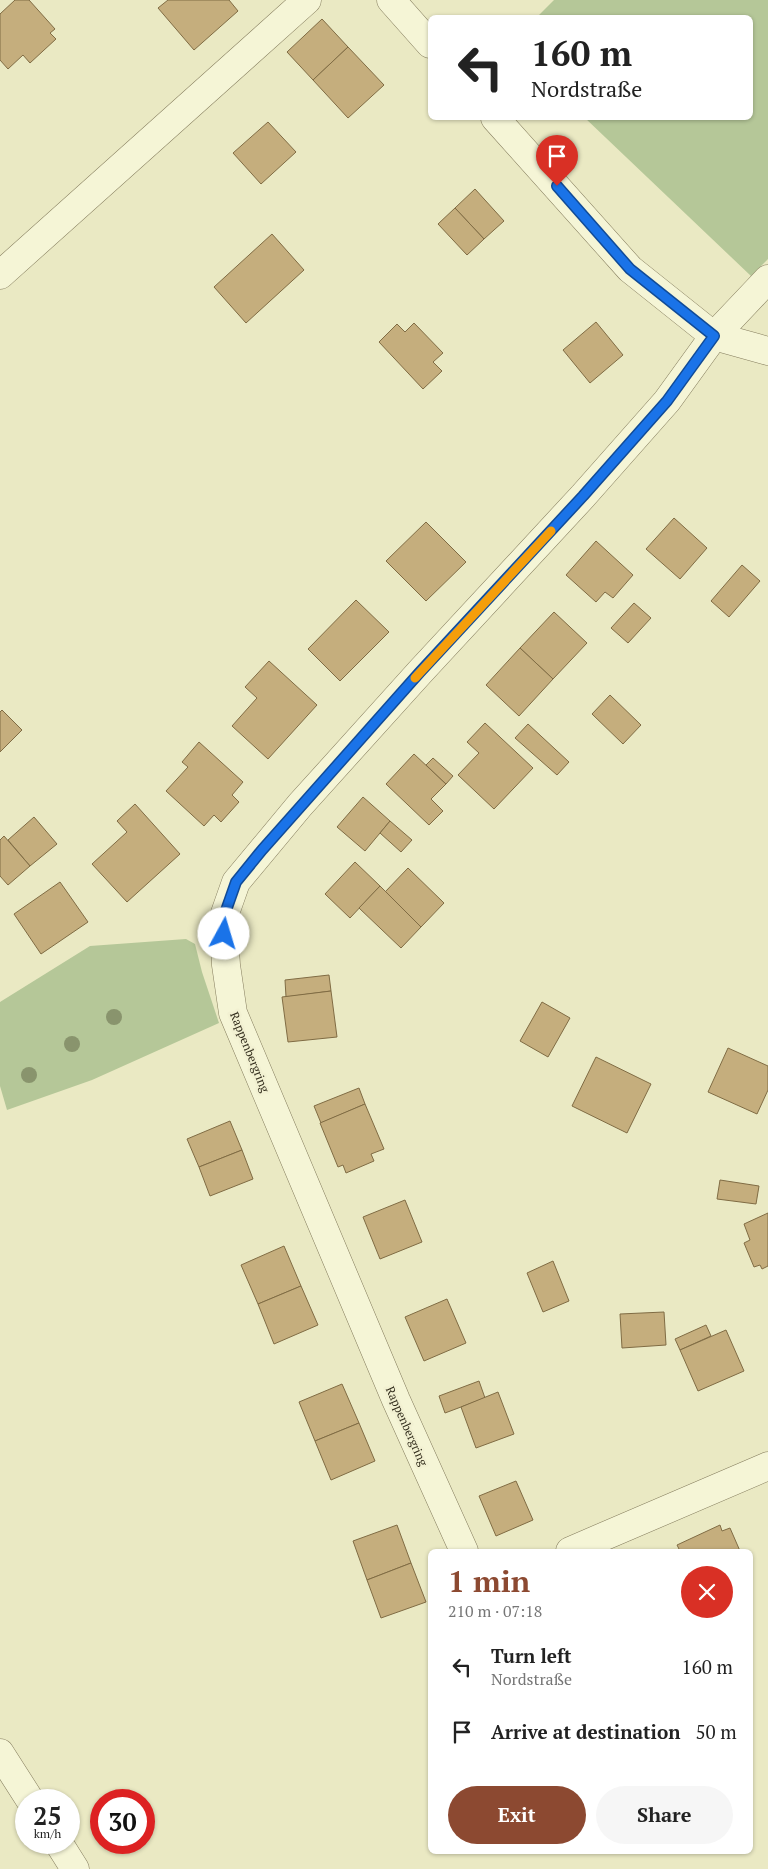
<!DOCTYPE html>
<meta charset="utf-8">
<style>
body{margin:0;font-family:"PT Serif",serif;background:#f6f6f6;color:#222;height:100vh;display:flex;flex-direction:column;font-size:19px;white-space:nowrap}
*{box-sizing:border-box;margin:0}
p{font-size:16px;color:#767676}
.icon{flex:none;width:28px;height:28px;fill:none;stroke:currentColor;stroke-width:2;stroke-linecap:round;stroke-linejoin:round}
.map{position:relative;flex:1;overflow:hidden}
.drawer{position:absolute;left:428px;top:1549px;width:325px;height:305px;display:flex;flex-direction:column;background:#fff;border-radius:8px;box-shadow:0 1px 4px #0004}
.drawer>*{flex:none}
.top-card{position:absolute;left:428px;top:15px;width:325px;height:105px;border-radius:8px;box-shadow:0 1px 4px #0004;background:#fff;color:#222;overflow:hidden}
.speed{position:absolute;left:15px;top:1789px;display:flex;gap:10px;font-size:25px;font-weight:700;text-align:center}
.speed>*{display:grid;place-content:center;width:65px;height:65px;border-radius:50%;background:#fff;box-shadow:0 1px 4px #0004;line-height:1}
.speed small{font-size:12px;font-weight:400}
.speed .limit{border:8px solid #d22;background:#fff;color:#111}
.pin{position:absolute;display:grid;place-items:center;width:42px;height:42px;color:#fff;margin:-51px -21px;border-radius:50% 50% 50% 0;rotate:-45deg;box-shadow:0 0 5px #0007}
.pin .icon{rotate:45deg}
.me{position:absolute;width:55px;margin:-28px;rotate:6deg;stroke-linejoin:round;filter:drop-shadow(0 0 4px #0008)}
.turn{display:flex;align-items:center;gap:18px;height:105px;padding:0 20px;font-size:22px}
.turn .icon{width:65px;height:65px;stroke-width:2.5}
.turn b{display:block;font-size:35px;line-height:42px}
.round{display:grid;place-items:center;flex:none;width:52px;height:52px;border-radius:26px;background:#f6f6f6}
.summary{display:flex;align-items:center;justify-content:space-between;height:85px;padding:0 20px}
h1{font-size:30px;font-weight:800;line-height:38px;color:#8c4931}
.cta{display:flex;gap:10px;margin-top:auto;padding:10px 20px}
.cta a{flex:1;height:58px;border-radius:30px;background:#8c4931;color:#fff;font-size:20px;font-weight:800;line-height:58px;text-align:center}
.cta a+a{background:#f6f6f6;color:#222}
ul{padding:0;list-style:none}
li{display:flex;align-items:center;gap:15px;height:65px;padding:0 20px}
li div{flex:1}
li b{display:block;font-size:19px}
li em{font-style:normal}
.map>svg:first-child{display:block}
.green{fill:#b5c798}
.building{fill:#c5ae7d;stroke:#806c44}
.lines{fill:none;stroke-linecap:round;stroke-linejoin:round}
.minor-casing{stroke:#837b5c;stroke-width:29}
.minor{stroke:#f5f5d6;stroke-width:28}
.tree{fill:#89946d}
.route-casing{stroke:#114b97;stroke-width:12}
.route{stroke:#1a73e8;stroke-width:9}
.slow{stroke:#f59e0b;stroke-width:9}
.labels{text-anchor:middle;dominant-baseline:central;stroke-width:5;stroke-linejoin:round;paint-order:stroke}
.street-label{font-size:12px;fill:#342f1e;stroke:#f2f1d2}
</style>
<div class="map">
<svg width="768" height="1869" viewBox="0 0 768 1869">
<rect width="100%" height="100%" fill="#eae9c3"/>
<g class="green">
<polygon points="554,0 768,0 768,259 751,276 585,118 750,118 750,18 537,17"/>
<polygon points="186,939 195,944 202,972 219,1023 92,1080 7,1110 0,1086 0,1002 90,946"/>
</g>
<g class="building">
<polygon points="15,0 29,0 55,29 50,33 56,39 30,63 23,55 8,69 0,60 0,14"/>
<polygon points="168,0 229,0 238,11 194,50 158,8"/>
<polygon points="322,19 348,47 313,80 287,52"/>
<polygon points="348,47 384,85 348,118 313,80"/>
<polygon points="268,122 296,152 261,184 233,153"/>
<polygon points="475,189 504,221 484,239 455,208"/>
<polygon points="455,208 484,239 467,255 438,224"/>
<polygon points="272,234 304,270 246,323 214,287"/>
<polygon points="596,322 623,355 590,383 563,350"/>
<polygon points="414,323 443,353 433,362 442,371 423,389 379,342 397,324 405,332"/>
<polygon points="674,518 707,548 680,579 646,549"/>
<polygon points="426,522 466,562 426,601 386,561"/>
<polygon points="596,541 633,575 613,598 605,592 596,602 566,575"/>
<polygon points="742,565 760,581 729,617 711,601"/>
<polygon points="356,600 389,632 340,681 308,649"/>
<polygon points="634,603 651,618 628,643 611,628"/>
<polygon points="554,612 587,643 553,679 520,648"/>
<polygon points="520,648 553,679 519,716 486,685"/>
<polygon points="269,661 317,705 268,759 232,726 257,698 245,687"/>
<polygon points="610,695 641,725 623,744 592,714"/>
<polygon points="2,710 22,730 0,752 0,712"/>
<polygon points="485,723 533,768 494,809 458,775 479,753 467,742"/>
<polygon points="528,724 569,762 557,775 515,738"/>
<polygon points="199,742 243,782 232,795 239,802 221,822 214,815 204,826 166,791 188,767 182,762"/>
<polygon points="414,754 446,784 431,799 443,811 429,825 386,784"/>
<polygon points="433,758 453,776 446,784 426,765"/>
<polygon points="363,797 390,821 365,851 337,827"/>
<polygon points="135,804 180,854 127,902 92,864 127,832 117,821"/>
<polygon points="34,817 57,844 30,866 8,840"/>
<polygon points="390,821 412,840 401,852 380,833"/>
<polygon points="4,836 30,866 8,885 0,876 0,840"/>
<polygon points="355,862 380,886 350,918 325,894"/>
<polygon points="408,868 444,903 421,927 385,892"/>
<polygon points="60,882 88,922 41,954 14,914"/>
<polygon points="380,886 421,927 401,948 359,908"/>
<polygon points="329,975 331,991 286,997 285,980"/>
<polygon points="331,991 337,1037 288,1042 282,997"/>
<polygon points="542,1002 570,1018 548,1057 520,1041"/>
<polygon points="728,1048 768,1066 768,1090 757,1114 708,1092"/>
<polygon points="596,1057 651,1084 627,1133 572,1106"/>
<polygon points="359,1088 365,1104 321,1123 314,1106"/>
<polygon points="365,1104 384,1149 371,1154 374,1161 346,1173 343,1165 338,1167 320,1123"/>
<polygon points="230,1121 242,1150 199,1167 187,1139"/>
<polygon points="242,1150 253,1179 210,1196 199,1167"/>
<polygon points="720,1180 759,1186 756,1204 717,1199"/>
<polygon points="405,1200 422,1242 380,1259 363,1217"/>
<polygon points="768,1213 768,1266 762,1269 760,1265 754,1267 744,1243 750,1240 744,1224"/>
<polygon points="284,1246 301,1286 258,1304 241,1265"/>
<polygon points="553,1261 569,1301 543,1312 527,1273"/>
<polygon points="301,1286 318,1325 274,1344 258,1304"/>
<polygon points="447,1299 466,1343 424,1361 405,1317"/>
<polygon points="664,1312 666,1345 622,1348 620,1314"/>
<polygon points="706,1325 711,1336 680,1350 675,1339"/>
<polygon points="726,1330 744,1371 698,1391 680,1350"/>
<polygon points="479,1381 485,1398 445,1413 439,1396"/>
<polygon points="342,1384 359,1423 315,1441 299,1402"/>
<polygon points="498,1392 514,1434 476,1448 461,1407"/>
<polygon points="359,1423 375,1461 331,1480 315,1441"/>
<polygon points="516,1481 533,1520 496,1536 479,1496"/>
<polygon points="397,1525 411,1563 367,1580 353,1541"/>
<polygon points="720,1525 722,1531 730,1528 740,1551 680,1551 677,1545"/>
<polygon points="411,1563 426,1602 381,1618 367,1580"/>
</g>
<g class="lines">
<g class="minor-casing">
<g id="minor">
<polyline points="391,0 430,44"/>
<polyline points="495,118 630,269 714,336 768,351"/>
<polyline points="0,275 307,0"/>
<polyline points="464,1551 396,1400 233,1013 226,965 223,919 236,882 300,805 420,672 583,496 667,401 714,336 768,279"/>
<polyline points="570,1551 768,1466"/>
<polyline points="0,1753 30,1800"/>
<polyline points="58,1842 75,1869"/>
</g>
</g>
<use href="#minor" class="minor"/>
</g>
<g class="tree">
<circle cx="114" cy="1017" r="8"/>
<circle cx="72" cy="1044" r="8"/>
<circle cx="29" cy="1075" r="8"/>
</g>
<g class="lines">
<g class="route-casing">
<polyline id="route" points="224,934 223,919 236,882 262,850 420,672 583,496 667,401 714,336 630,269 557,186"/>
</g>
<use href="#route" class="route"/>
<polyline class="slow" points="415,678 551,531"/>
</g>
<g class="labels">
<g class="street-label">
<text transform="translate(250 1052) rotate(68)">Rappenbergring</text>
<text transform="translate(407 1426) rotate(66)">Rappenbergring</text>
</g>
</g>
</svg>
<div class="speed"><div>25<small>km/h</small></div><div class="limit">30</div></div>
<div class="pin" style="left:557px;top:186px;background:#d93025"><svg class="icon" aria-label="arrive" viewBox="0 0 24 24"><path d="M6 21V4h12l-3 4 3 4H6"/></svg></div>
<svg class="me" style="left:224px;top:934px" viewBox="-20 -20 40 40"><circle r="19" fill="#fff"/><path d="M0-13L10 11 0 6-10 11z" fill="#1a73e8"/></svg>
<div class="top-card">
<div class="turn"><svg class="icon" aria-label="left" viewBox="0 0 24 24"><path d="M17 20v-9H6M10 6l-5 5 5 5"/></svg><div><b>160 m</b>Nordstraße</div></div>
</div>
<section class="drawer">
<div class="summary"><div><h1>1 min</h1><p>210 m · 07:18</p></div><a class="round" style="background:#d93025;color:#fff"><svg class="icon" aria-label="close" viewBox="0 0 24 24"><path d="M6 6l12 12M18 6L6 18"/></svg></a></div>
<ul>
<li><svg class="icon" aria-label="left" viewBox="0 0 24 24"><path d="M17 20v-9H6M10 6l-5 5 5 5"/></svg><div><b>Turn left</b><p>Nordstraße</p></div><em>160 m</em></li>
<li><svg class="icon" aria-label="arrive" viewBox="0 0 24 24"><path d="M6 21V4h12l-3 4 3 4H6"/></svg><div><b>Arrive at destination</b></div><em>50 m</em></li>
</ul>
<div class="cta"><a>Exit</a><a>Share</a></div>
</section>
</div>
